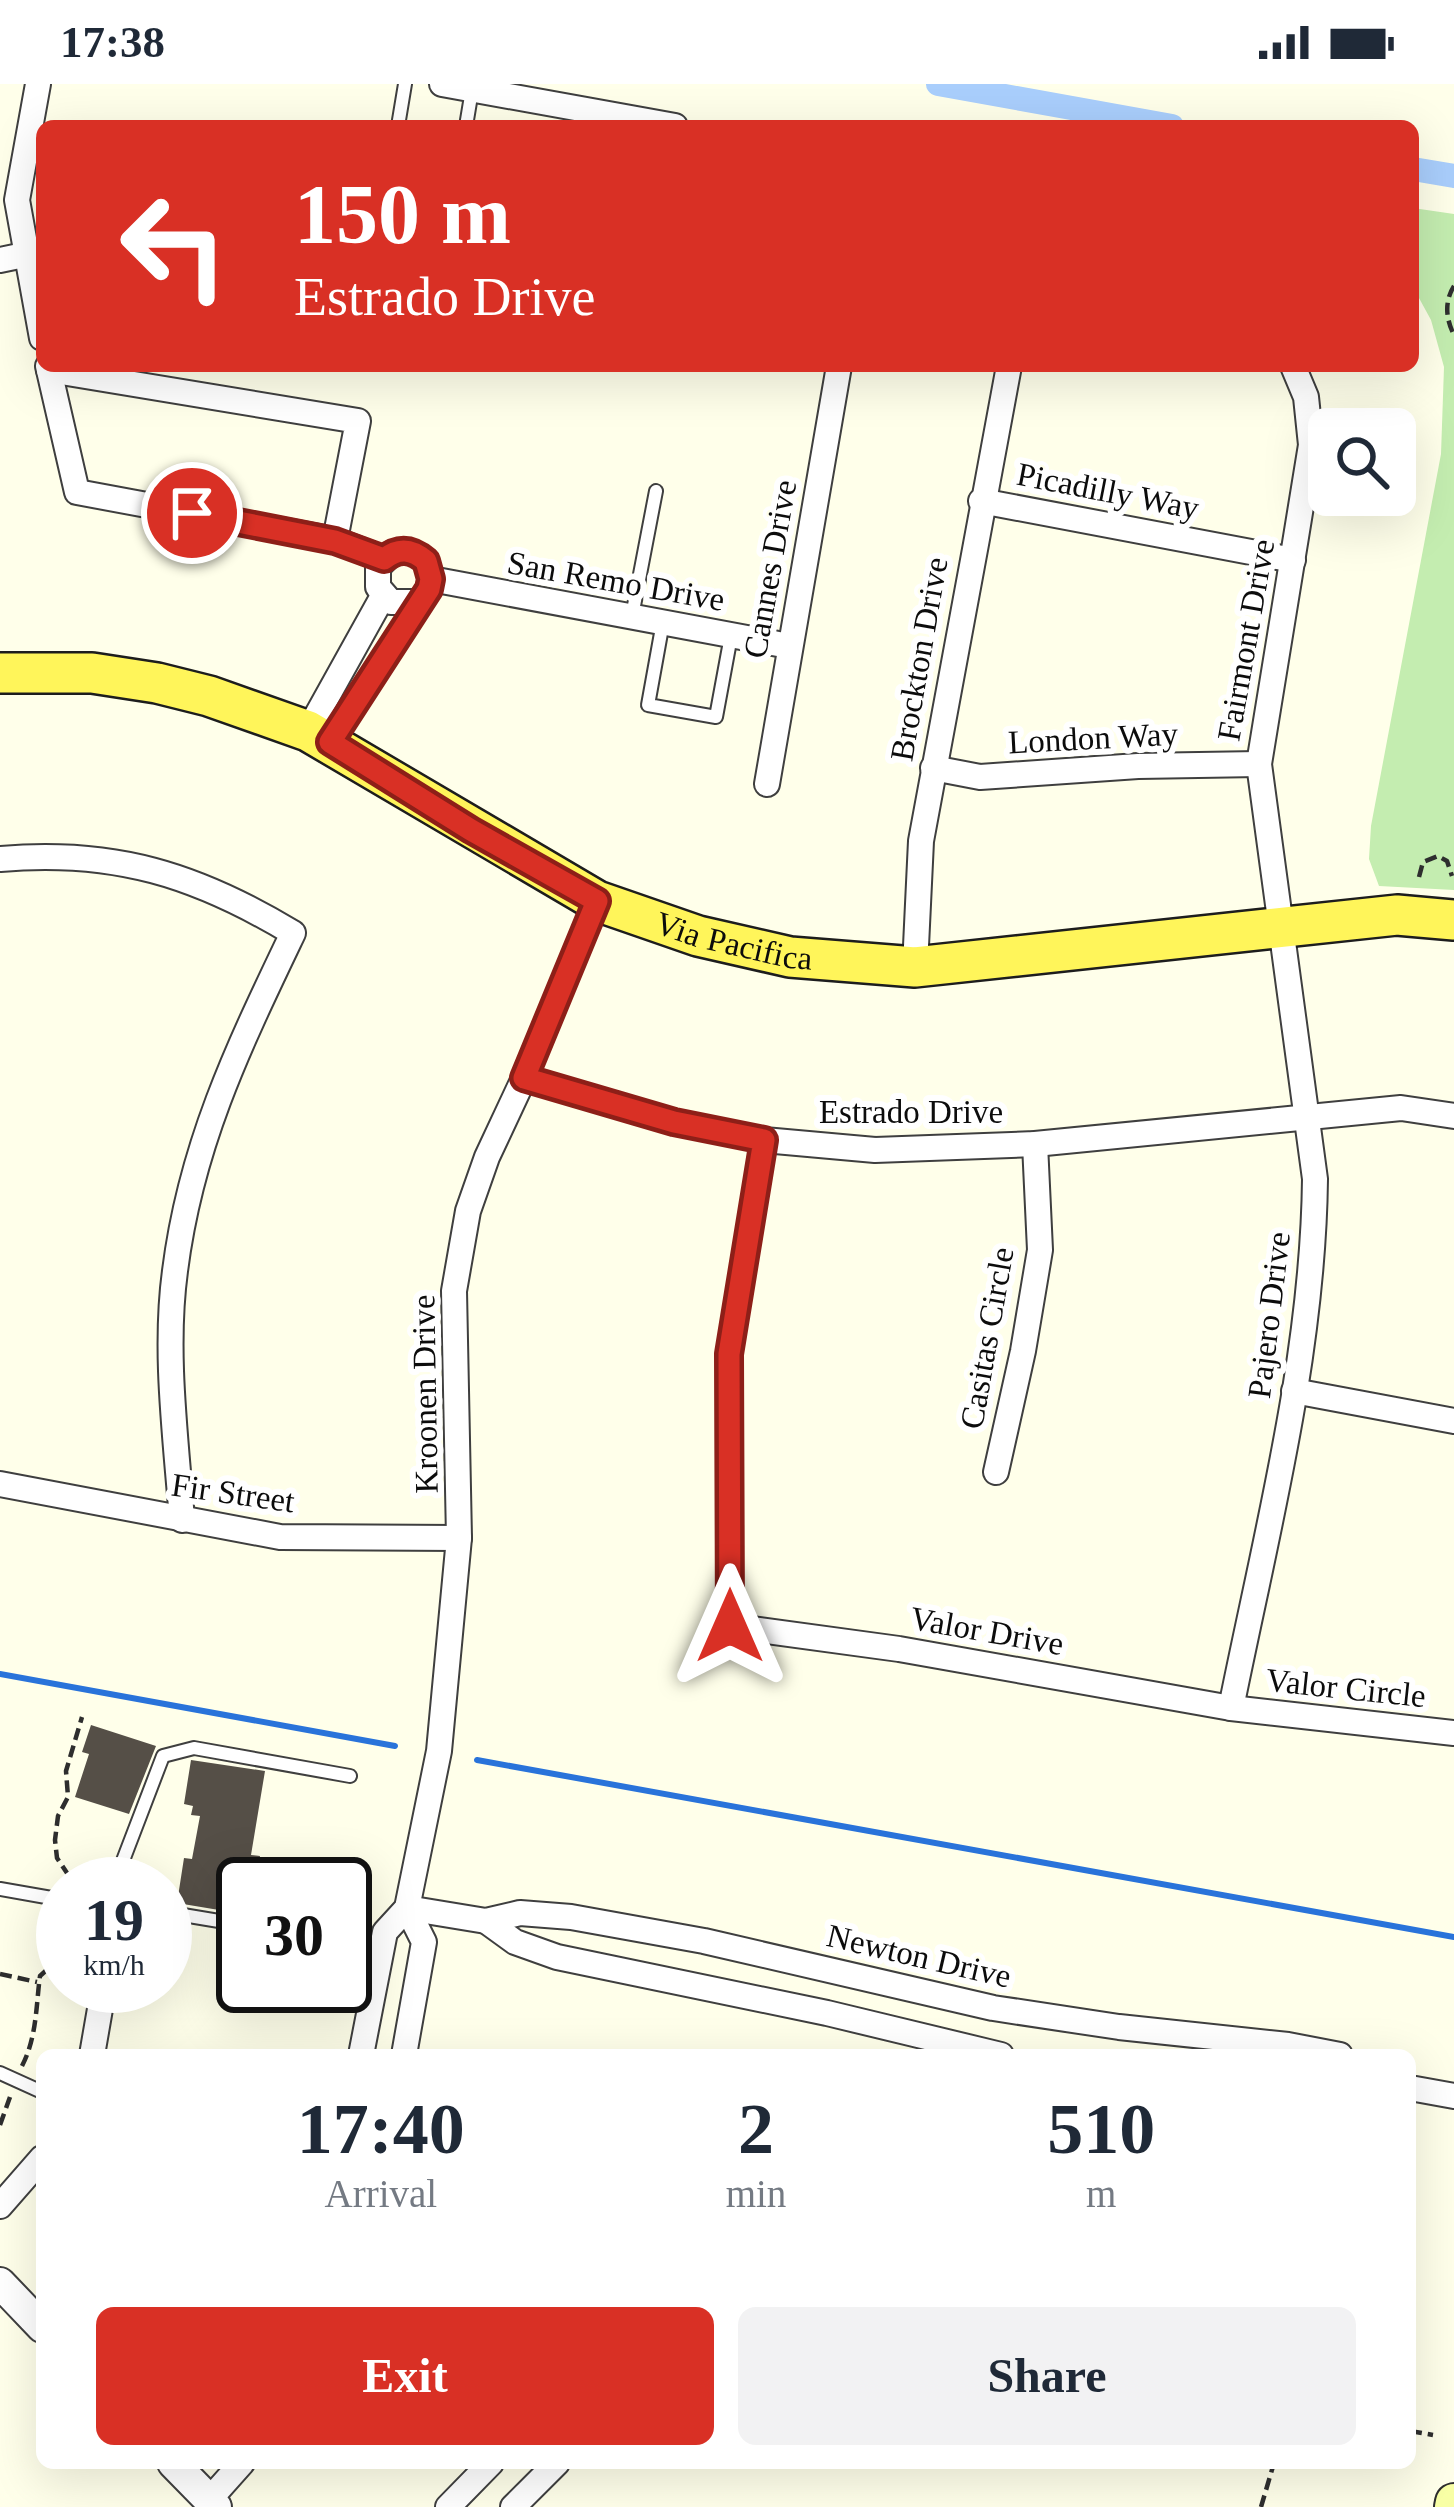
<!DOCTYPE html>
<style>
body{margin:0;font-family:Georgia,serif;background:#f2f2f3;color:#1f2937;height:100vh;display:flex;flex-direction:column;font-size:45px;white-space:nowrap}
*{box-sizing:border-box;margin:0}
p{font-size:39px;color:#747a83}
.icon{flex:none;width:66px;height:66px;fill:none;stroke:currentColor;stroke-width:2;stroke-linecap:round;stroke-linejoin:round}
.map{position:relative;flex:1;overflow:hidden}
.side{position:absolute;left:36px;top:1965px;width:1380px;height:420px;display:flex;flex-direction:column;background:#fff;border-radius:18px;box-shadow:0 12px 48px #0002}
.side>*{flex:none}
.top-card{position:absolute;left:36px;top:36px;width:1383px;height:252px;border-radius:18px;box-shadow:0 12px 48px #0002;background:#d93025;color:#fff;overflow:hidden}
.fabs{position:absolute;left:1308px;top:324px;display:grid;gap:24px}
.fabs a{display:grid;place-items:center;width:108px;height:108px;border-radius:18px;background:#fff;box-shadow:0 12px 48px #0002;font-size:60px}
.speed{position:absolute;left:36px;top:1773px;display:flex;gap:24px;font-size:60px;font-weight:700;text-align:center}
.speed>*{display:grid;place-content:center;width:156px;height:156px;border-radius:50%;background:#fff;box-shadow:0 12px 48px #0002;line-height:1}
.speed small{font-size:30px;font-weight:400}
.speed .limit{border:6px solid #111;border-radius:18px;background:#fff;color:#111}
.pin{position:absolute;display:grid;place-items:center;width:102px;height:102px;color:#fff;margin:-51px;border:6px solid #fff;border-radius:50%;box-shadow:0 3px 12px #0007}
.me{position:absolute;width:132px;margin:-66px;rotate:0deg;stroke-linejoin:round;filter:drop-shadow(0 0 9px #0008)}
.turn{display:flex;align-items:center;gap:42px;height:252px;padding:0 60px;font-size:54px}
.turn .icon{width:156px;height:156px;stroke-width:2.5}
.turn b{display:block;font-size:84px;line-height:102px}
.eta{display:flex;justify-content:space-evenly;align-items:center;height:204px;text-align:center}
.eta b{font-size:72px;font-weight:600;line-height:84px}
.primary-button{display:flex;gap:24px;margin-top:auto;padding:24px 60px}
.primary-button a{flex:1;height:138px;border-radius:18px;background:#d93025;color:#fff;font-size:48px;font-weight:600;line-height:138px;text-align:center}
.primary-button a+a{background:#f2f2f3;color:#1f2937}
.status{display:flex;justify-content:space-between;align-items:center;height:84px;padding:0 60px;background:#fff;direction:ltr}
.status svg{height:33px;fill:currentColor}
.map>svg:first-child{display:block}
.green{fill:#c4edb0}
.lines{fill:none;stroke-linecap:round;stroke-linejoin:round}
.stream{stroke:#2973da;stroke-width:6}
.canal{stroke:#a9cefc;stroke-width:24}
.building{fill:#554f47}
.service-casing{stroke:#3f3f3f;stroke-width:16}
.minor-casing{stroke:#3f3f3f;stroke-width:28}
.tertiary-casing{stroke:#3f3f3f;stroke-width:34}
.secondary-casing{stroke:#2e2e2e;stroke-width:40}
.primary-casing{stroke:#1d1d1d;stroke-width:44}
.path{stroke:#2e2e2e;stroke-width:4.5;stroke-dasharray:12 6;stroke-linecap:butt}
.service{stroke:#fff;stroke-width:12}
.minor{stroke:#fff;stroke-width:24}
.tertiary{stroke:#fff;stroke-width:30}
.secondary{stroke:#f8ffa5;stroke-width:36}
.primary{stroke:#fff55a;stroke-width:39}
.route-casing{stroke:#8d1f18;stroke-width:30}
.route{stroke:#d93025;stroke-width:21}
.labels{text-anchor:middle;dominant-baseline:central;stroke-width:12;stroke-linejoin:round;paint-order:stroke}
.street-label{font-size:33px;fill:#0c0c0c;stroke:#fff}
</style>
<div class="status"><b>17:38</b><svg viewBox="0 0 49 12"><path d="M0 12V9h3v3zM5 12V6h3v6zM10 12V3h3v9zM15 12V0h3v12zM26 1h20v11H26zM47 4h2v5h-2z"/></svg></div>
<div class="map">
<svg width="1454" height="2423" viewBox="0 0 1454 2423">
<rect width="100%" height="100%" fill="#ffffea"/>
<polygon class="green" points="1413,124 1454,130 1454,806 1379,802 1369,775 1371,742 1441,370 1444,283 1431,236 1413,203"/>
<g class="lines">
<g class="stream">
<polyline points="0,1590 395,1662"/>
<polyline points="477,1676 1454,1853"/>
</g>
<g class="canal">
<polyline points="938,0 1172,42"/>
<polyline points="1413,85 1454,92"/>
</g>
</g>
<g class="building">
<polygon points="91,1641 156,1662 129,1730 75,1713 89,1670 82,1668"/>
<polygon points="191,1676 265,1687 251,1771 260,1772 255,1800 243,1800 243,1830 177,1819 184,1774 192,1775 200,1732 191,1731 193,1722 184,1720"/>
</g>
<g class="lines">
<g class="service-casing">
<g id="service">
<polyline points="398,42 405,0"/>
<polyline points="466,42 472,6"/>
<polyline points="632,532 656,407"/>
<polyline points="663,538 648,621 716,633 731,552"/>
<polyline points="114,1800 163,1672 194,1664 350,1692"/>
<polyline points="0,1805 63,1816"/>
<polyline points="165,1828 243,1841"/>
<polyline points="0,1989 42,2008"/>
</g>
</g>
<g class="minor-casing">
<g id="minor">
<polyline points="38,0 17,116 42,254"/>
<polyline points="442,0 675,42"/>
<polyline points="0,176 24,171"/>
<polyline points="48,282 77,408 335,456 384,475"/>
<polyline points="49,286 358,337 335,456"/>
<polyline points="981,417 1293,476"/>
<polyline points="431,495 789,562"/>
<polyline points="308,647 383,512"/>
<path d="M330,658L429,504C435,479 417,462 392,469L378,483V503L391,518H417"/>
<polyline points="933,684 980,693 1138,682 1259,680"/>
<polyline points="767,700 839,282"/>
<path d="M0,775C114,765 197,791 293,849C239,962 191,1060 175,1187C164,1268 176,1355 182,1436"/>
<polyline points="915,883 921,757 1009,282"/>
<polyline points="524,994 674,1038 764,1056 875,1066 1035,1060 1401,1024 1454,1032"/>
<polyline points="764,1056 729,1270 730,1542 899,1565 1231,1624 1454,1649"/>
<polyline points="1294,1307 1454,1337"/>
<polyline points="996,1388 1023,1267 1040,1166 1035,1060"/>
<polyline points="0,1400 280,1453 459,1454"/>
<path d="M1231,1624C1266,1450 1313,1273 1315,1095L1259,680L1311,361L1306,313L1293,282"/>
<polyline points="407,1824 486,1837 520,1829 571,1833 704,1857 993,1924 1119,1943 1288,1961 1340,1971"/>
<polyline points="486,1837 515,1858 557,1873 827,1929 1001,1971"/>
<polyline points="92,1971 104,1902"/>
<polyline points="361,1971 385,1848 407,1824 439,1667 459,1454 454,1207 468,1127 487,1073 524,994 597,817"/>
<polyline points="404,1971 424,1858 407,1824"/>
<polyline points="1410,2004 1454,2012"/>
<polyline points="0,2122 42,2074"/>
<polyline points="209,2416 242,2379"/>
<polyline points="448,2423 491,2379"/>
<polyline points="513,2423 557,2379"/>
</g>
</g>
<g class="tertiary-casing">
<g id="tertiary">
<polyline points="0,2199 42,2243"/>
<polyline points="173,2379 216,2423"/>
</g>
</g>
<g class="secondary-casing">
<polyline id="secondary" points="1453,2423 1454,2418"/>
</g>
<g class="primary-casing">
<g id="primary">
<path id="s1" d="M0,589H92L157,599L209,612L308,647L597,817L698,852L790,873L915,883L1397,831L1454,836"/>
</g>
</g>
<g class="path">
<path d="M1454,202C1444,218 1446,235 1454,251"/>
<polyline points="1419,793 1423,778 1438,772 1447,777 1452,792"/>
<polyline points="69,1792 57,1774 55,1756 58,1732 68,1713 66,1687 82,1633"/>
<polyline points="0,1890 37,1898"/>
<path d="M22,1982C37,1953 36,1921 40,1892L63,1871"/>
<polyline points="0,2041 10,2013"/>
<polyline points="1410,2347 1433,2351"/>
<polyline points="1261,2423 1274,2379"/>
</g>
<use href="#service" class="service"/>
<use href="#minor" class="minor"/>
<use href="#tertiary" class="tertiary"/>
<use href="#secondary" class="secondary"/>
<use href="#primary" class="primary"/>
</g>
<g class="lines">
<g class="route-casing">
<path id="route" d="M192,429L335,457L384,475C399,463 412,465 426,477L431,495L429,505L330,658L471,746L597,817L524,994L674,1038L764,1056L729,1270L730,1542"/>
</g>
<use href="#route" class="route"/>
</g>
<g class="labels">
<g class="street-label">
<text transform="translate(1108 407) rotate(11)">Picadilly Way</text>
<text transform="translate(770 485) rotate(-80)">Cannes Drive</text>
<text transform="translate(616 497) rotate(10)">San Remo Drive</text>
<text transform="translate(1246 556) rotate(-80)">Fairmont Drive</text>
<text transform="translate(919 575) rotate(-80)">Brockton Drive</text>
<text transform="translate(1093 654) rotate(-3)">London Way</text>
<text stroke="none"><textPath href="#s1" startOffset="795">Via Pacifica</textPath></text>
<text x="911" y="1028">Estrado Drive</text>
<text transform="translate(1269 1231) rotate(-83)">Pajero Drive</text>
<text transform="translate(987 1254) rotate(-80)">Casitas Circle</text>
<text transform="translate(425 1310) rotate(-91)">Kroonen Drive</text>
<text transform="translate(233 1409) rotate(8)">Fir Street</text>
<text transform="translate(987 1547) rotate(10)">Valor Drive</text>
<text transform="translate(1346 1604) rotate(6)">Valor Circle</text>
<text transform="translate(919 1872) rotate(13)">Newton Drive</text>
</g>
</g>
</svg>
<div class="fabs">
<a><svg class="icon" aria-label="search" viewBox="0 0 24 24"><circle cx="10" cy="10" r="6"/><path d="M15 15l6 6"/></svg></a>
</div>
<div class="speed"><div>19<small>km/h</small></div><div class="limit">30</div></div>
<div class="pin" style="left:192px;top:429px;background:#d93025"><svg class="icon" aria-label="arrive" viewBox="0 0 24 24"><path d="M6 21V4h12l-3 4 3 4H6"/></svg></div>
<svg class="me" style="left:730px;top:1542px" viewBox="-20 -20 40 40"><path d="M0-17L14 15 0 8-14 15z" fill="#d93025" stroke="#fff" stroke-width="4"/></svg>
<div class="top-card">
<div class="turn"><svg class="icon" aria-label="left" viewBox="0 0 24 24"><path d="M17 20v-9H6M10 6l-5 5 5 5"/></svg><div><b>150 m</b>Estrado Drive</div></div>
</div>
<section class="side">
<div class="eta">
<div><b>17:40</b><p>Arrival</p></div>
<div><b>2</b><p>min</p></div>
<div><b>510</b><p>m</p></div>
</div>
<div class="primary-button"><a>Exit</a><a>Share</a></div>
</section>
</div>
